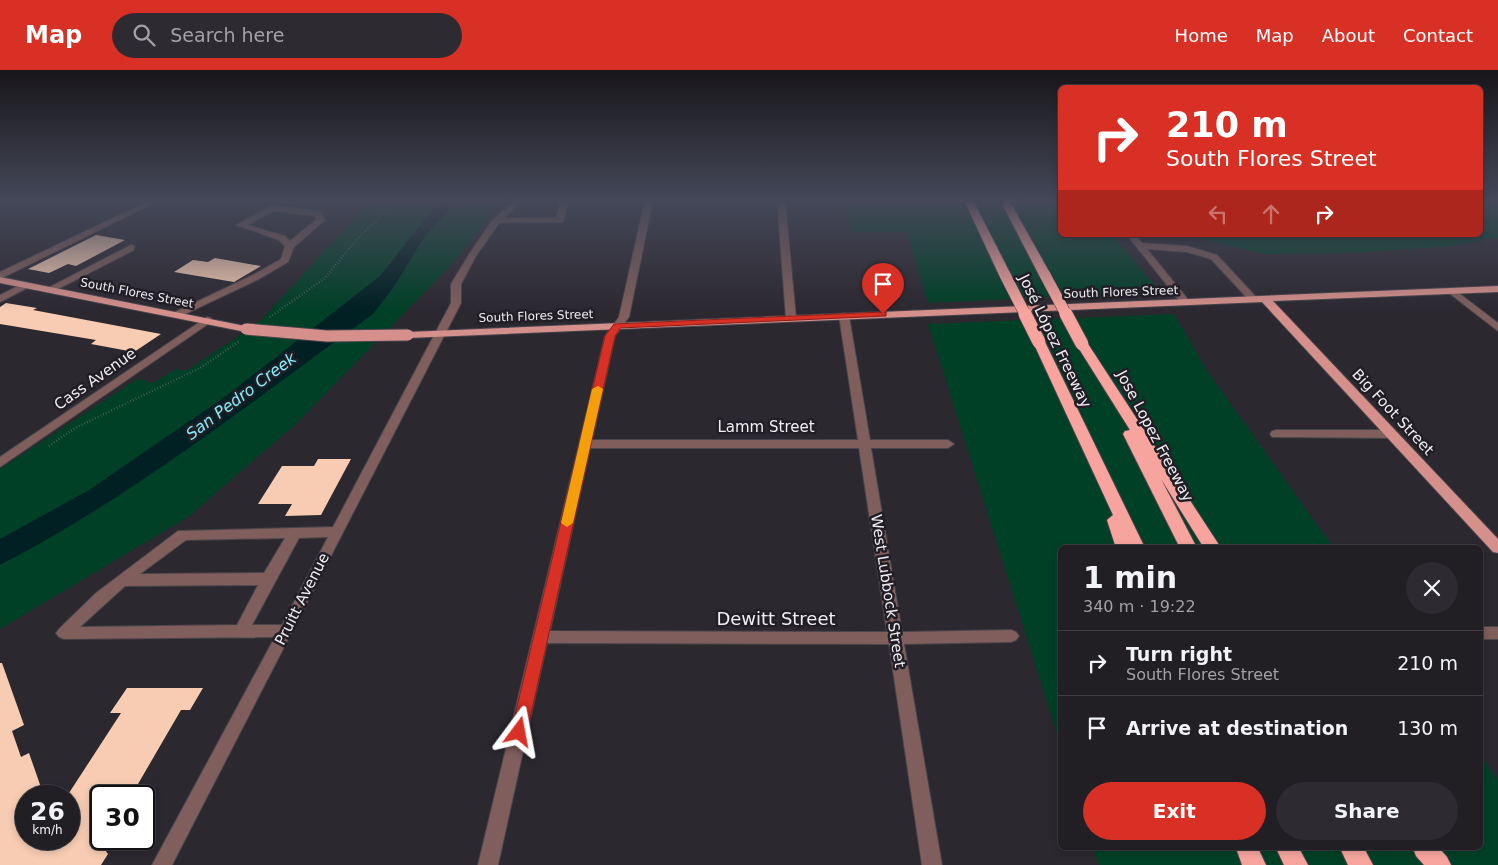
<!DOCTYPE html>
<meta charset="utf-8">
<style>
body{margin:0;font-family:"DejaVu Sans",sans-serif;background:#2d2b31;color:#f1f3f6;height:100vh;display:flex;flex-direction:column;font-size:19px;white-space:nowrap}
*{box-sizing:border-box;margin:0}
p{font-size:16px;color:#a2a2a6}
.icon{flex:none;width:28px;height:28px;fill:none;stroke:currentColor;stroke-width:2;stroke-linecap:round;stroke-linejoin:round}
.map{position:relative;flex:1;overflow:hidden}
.sheet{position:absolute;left:1058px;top:475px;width:425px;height:305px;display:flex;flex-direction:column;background:#211e24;border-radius:8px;box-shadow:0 2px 8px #0003,0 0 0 1px #3e3c41}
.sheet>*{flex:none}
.banner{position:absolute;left:1058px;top:15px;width:425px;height:152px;border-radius:8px;box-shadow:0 2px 8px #0003,0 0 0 1px #3e3c41;background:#d93025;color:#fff;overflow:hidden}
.speed{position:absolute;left:15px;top:715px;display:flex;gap:10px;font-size:25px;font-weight:700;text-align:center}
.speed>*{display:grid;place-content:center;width:65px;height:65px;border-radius:50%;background:#211e24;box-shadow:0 2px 8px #0003,0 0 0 1px #3e3c41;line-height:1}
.speed small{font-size:12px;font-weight:400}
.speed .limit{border:2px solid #111;border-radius:8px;background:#fff;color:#111}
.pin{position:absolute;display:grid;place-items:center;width:42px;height:42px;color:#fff;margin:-51px -21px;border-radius:50% 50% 50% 0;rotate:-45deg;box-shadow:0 0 5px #0007}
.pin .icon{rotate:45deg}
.me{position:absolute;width:55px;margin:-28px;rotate:13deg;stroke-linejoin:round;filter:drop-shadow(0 0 4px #0008)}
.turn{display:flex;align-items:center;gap:18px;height:105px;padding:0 25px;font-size:22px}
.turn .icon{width:65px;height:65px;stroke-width:2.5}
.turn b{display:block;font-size:35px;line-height:42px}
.lanes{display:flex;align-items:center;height:48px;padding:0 25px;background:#0003;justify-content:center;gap:25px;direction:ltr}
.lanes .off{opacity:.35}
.round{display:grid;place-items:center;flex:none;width:52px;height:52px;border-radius:26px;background:#2d2b31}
.summary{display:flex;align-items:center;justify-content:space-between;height:85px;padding:0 25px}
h1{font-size:30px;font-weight:700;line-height:38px}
.action{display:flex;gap:10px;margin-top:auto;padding:10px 25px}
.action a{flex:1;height:58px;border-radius:30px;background:#d93025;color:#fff;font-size:20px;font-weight:700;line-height:58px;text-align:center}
.action a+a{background:#2d2b31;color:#f1f3f6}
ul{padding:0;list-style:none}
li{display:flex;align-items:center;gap:15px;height:65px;padding:0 25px;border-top:1px solid #3e3c41}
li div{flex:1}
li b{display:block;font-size:19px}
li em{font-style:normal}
header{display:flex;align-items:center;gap:30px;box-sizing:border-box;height:70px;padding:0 25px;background:#d93025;color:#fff}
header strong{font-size:24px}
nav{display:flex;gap:28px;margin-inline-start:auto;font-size:18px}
.search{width:350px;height:45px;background:#2d2b31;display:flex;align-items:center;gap:12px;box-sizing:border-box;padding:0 18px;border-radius:28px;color:#a2a2a6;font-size:19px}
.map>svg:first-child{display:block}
.green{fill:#004027}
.water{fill:#002023}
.building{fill:#f7ccb3}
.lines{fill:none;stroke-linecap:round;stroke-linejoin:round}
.minor-casing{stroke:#47444b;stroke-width:2}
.major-casing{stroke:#47444b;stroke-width:2}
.highway-casing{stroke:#47444b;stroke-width:2}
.path{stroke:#757279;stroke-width:2.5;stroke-dasharray:0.5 2.5;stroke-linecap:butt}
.minor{fill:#7f5e5b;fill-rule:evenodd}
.major{fill:#d5908b;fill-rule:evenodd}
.highway{fill:#f7a49e;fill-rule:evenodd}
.major-bridge-casing{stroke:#47444b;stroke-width:13;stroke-linecap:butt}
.highway-bridge-far1-casing{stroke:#47444b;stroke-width:12;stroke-linecap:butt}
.highway-bridge-casing{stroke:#47444b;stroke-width:15;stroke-linecap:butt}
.major-bridge{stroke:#d5908b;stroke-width:11}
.highway-bridge-far1{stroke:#f7a49e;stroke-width:11}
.highway-bridge{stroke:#f7a49e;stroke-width:13}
.route{fill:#d93025;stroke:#8d1f18}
.slow{fill:#f59e0b}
.labels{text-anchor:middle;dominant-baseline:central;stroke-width:5;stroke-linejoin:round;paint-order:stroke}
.far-street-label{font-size:12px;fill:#f0eef3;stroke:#221e26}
.street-label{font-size:15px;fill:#f0eef3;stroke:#221e26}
.water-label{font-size:16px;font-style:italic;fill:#7feff9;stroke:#221e26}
.near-street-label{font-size:18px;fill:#f0eef3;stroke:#221e26}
</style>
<header>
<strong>Map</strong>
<div class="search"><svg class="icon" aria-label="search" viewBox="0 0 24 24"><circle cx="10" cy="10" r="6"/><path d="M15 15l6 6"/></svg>Search here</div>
<nav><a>Home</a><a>Map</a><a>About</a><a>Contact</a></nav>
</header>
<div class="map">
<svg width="1498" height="795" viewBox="0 0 1498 795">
<rect width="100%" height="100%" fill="#2c2830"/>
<g class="green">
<polygon points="371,130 505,130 498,136 449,197 297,353 188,447 0,559 0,399 137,309 153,313 176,299 185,301 236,268 263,248"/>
<polygon points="845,130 1060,130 1060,165 1112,165 1161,222 928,233 907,162 851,162"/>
<polygon points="1480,130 1498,130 1498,167 1454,176 1350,183 1264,184 1185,165 1480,165"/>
<polygon points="1174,244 1208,302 1333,477 1060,478 1060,673 928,254"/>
<polygon points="1480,685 1498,710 1498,795 1099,795 1093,778 1480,778"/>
</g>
<path class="water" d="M444,130H459L425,166L393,218L373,244C251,332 134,426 0,495V469L89,420L226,326L380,206L425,149Z"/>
<g class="building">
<polygon points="96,165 125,170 76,196 68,194 49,203 28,199"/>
<polygon points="215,188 261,196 234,212 174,202 193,190 208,192"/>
<polygon points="6,233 37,238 33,240 161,264 134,282 91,274 96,270 0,254 0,237"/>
<polygon points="318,389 351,389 321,445 285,446 292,434 258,434 282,396 314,396"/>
<polygon points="0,593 2,593 24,655 12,661 21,687 29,683 44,726 26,726 26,769 69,769 69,723 121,643 110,643 127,618 203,618 190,640 181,640 131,726 101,726 101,769 107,769 102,776 108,784 101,795 0,795"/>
</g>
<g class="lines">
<g class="minor-casing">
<g id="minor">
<polygon points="151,130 160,130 0,209 0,202"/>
<path d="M514,130H522L504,148H556L561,130H569L563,152L499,153L476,186L461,214V233L172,795H152L275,567L64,569L59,567L56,563L59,559L96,523L178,461L333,457L451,233V214L468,186L491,152ZM328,467L282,555H252L299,468ZM285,468L264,503L140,504L186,470ZM258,515L237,555L80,557L125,516Z"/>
<path d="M645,130H653L629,247L615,266L592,370H858L839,246L844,243L849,246L870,370H948L954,374L948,378H871L902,562L1011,560L1016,562L1019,566L1016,570L1011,572L904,574L942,795H922L889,574L547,573L498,795H478L605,266L619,247ZM590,378H859L887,562L550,561Z"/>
<polygon points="777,130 785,130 796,248 791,251 786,248"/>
<path d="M272,136L299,138L321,142L325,150L294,177L288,192L259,209L181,246H175V242L253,205L281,189L285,176L279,170L236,155ZM273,141L315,146L317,149L290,171L285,166L247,155Z"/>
<polygon points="1127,165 1135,165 1142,173 1187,176 1217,185 1258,229 1253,232 1250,231 1211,189 1187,182 1147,179 1190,232 1185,235 1182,234"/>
<polygon points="131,175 134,176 134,180 54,221 48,221 46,219"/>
<polygon points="26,212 31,215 29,217 0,232 0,225"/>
<polygon points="1452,218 1498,253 1498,261 1449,223 1447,221"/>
<polygon points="207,247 211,248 211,252 0,397 0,387"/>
<polygon points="1276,360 1393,360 1399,364 1393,368 1272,367 1270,364 1272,361"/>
<rect x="1480" y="557" width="18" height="12"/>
</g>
</g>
<g class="major-casing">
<g id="major">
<polygon points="0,207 250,257 251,259 246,262 0,213"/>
<polygon points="1498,216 1498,222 1273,231 1498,469 1498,483 1493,482 1262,232 408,268 403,265 408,262"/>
</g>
</g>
<g class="highway-casing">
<g id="highway">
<polygon points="964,130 973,130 1011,205 1009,207 1001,207 999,205"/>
<polygon points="1000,130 1009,130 1051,205 1049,207 1041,207 1039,205"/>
<polygon points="1039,268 1045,272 1145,478 1116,478 1107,450 1113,445 1033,272"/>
<polygon points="1082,270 1088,274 1221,478 1204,478 1161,409 1197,478 1180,478 1123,364 1125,361 1130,360 1076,274"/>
<polygon points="1236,778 1258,778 1266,795 1242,795"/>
<polygon points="1276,778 1299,778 1308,795 1284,795"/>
<polygon points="1340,778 1364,778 1373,795 1348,795"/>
<polygon points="1413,778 1439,778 1447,787 1451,795 1424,795 1416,786"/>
</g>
</g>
<g class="path">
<polyline points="270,247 325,208 358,168 398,130"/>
<polyline points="49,376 75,358 200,298 240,271"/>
</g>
<use href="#minor" class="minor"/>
<use href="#major" class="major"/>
<use href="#highway" class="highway"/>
<g class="major-bridge-casing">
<polyline id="major-bridge" points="246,259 327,266 408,265"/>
</g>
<g class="highway-bridge-far1-casing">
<g id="highway-bridge-far1">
<polyline points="1005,205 1026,246"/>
<polyline points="1045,205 1067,246"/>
</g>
</g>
<g class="highway-bridge-casing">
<g id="highway-bridge">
<polyline points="1025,244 1039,272"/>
<polyline points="1066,244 1082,274"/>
</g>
</g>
<use href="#major-bridge" class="major-bridge"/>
<use href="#highway-bridge-far1" class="highway-bridge-far1"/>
<use href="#highway-bridge" class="highway-bridge"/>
</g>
<linearGradient id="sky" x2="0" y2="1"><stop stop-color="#18161a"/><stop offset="0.54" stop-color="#454859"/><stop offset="1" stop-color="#454859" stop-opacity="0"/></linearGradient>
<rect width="1498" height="241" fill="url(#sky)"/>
<polygon class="route" points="883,242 886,242 886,246 620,258 615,266 527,662 524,667 519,669 514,667 511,662 605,266 614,254"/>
<polygon class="slow" points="598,316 603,319 573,453 567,457 561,453 592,319"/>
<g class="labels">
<g class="far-street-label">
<text transform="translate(1121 222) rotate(-2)">South Flores Street</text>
<text transform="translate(137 223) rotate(11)">South Flores Street</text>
<text transform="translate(536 246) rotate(-2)">South Flores Street</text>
</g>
<g class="street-label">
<text transform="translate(1055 271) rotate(64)">José López Freeway</text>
<text transform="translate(95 309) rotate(-35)">Cass Avenue</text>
<text transform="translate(1393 342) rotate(47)">Big Foot Street</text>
<text x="766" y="357">Lamm Street</text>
<text transform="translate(1155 366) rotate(62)">Jose Lopez Freeway</text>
<text transform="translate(888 521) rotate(81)">West Lubbock Street</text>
<text transform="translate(302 529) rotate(-63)">Pruitt Avenue</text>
</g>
<g class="water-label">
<text transform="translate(241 326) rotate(-37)">San Pedro Creek</text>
</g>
<g class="near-street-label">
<text x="776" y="548">Dewitt Street</text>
</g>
</g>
</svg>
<div class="speed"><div>26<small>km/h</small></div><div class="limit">30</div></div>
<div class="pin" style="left:883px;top:244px;background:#d93025"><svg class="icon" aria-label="arrive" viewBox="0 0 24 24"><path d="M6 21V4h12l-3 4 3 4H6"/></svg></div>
<svg class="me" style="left:519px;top:662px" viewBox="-20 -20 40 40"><path d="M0-17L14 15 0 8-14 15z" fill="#d93025" stroke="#fff" stroke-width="4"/></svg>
<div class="banner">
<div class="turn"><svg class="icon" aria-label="right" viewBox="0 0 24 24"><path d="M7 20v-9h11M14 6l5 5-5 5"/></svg><div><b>210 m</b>South Flores Street</div></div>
<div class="lanes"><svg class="icon off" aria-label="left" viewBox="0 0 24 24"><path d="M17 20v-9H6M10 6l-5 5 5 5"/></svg><svg class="icon off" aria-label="ahead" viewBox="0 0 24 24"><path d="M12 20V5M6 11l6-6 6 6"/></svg><svg class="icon" aria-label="right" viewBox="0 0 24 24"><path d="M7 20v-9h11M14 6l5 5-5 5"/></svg></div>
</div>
<section class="sheet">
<div class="summary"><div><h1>1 min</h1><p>340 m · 19:22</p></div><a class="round"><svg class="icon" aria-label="close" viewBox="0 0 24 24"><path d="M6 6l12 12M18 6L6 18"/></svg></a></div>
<ul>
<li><svg class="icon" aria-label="right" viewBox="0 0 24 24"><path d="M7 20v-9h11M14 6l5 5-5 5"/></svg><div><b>Turn right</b><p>South Flores Street</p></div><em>210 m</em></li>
<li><svg class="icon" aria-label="arrive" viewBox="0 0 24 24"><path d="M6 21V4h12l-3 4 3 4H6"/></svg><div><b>Arrive at destination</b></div><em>130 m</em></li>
</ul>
<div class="action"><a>Exit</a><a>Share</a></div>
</section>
</div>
